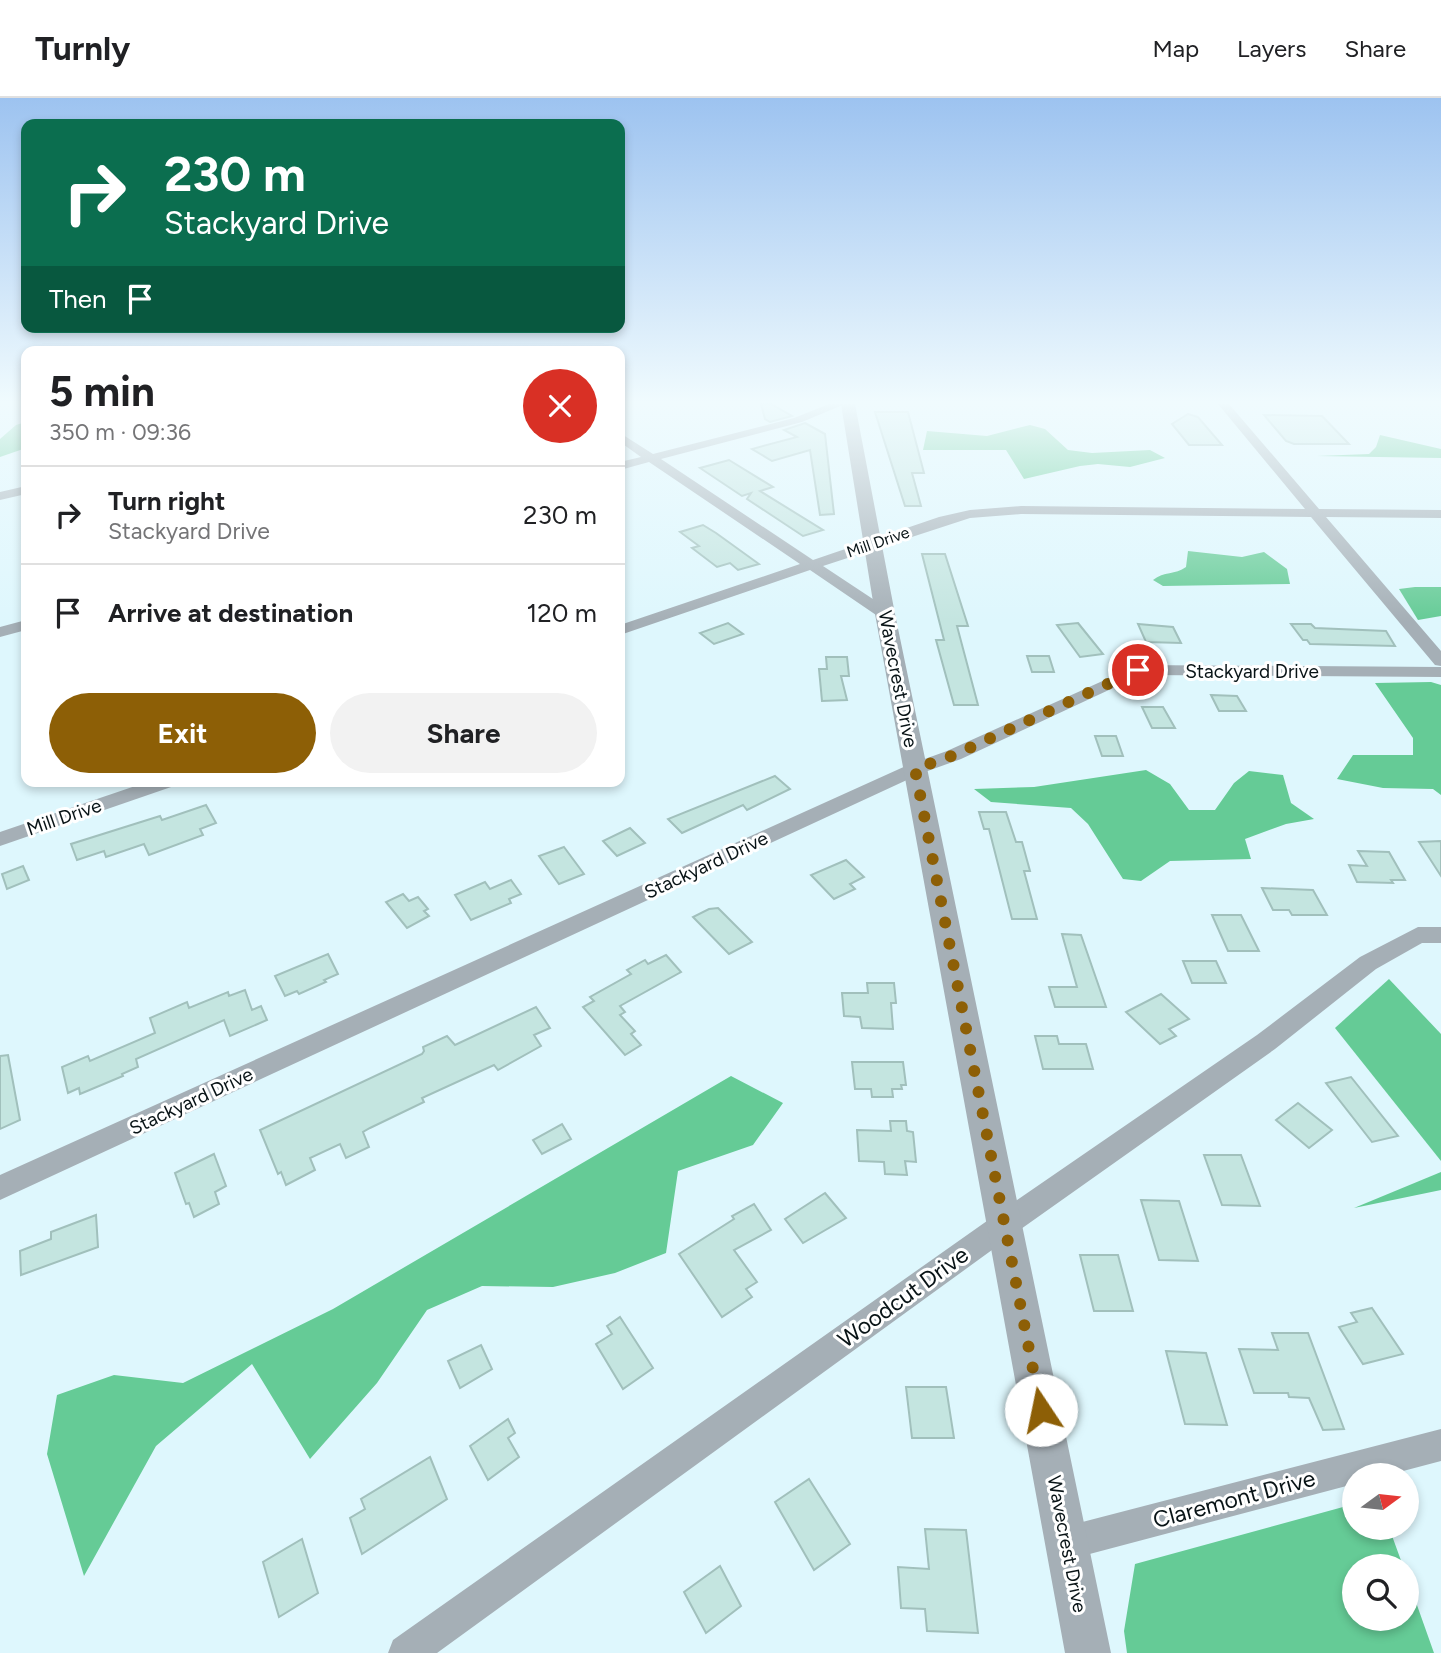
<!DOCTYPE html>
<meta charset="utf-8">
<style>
body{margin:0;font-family:Figtree,sans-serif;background:#f2f2f2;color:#202124;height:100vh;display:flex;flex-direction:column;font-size:26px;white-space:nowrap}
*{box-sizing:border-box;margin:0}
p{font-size:23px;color:#757577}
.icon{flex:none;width:38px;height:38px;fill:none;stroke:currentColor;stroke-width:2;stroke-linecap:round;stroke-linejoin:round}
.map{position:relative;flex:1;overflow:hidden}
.side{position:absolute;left:21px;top:248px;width:604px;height:441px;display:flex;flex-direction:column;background:#fff;border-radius:14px;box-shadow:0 4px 10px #0003}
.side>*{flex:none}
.banner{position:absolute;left:21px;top:21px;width:604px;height:214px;border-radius:14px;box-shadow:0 4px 10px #0003;background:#0b6e4f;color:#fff;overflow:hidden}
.needle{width:46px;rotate:75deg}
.buttons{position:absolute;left:1342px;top:1365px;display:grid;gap:14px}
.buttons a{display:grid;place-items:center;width:77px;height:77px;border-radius:50%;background:#fff;box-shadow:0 4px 10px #0003;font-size:35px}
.pin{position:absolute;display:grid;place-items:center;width:60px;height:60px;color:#fff;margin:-30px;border:4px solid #fff;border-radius:50%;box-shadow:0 2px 7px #0007}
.me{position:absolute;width:77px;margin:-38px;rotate:349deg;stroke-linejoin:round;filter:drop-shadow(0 0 5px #0008)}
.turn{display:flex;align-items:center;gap:24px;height:147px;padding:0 28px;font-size:32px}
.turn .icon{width:91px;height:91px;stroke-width:2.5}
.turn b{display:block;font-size:49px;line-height:60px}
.then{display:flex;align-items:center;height:66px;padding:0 28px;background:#0003;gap:14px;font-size:26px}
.round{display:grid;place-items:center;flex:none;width:74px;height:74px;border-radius:37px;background:#f2f2f2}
.head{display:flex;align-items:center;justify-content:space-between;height:119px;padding:0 28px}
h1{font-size:42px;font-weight:700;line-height:52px}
.cta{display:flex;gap:14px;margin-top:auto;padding:14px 28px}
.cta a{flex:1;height:80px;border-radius:42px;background:#8d5f06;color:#fff;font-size:28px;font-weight:700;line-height:80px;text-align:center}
.cta a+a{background:#f2f2f2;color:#202124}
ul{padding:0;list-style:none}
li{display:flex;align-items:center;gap:21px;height:98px;padding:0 28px;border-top:2px solid #e0e0e0}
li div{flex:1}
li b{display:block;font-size:26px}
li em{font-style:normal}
header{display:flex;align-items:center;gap:42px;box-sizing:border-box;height:98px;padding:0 35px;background:#fff;border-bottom:2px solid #e0e0e0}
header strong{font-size:33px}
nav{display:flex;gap:38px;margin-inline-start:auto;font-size:24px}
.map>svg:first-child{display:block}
.forest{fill:#65cb96}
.building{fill:#c4e5e0;stroke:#a1c0bc;stroke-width:2}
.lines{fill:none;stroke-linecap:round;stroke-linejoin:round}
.minor{fill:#a5afb6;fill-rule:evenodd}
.tertiary{fill:#a5afb6;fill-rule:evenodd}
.route{stroke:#8d5f06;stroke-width:12;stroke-dasharray:0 21.6}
.labels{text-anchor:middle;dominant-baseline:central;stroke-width:6;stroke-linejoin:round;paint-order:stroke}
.far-street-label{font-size:16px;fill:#081316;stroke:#fff}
.street-label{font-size:19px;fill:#081316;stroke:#fff}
.near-street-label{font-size:23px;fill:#081316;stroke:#fff}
</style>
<header>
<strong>Turnly</strong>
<nav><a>Map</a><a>Layers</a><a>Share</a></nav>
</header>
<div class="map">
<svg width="1441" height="1555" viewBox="0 0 1441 1555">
<rect width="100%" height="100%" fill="#def7fd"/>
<g class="forest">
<polygon points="26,324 26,350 0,359 0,341 16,327"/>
<polygon points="1030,327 1045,331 1068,352 1092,355 1150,352 1165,360 1130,369 1098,366 1080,368 1024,381 1006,352 923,352 927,333 987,338"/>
<polygon points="1380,337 1441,351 1441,360 1317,358 1369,356 1376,349"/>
<path d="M1188,453L1242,459L1264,454L1287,471L1290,486L1163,488L1153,482C1164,473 1175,477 1186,469Z"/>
<polygon points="1415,489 1441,489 1441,518 1418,522 1399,491"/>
<polygon points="1431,584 1441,587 1441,697 1433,691 1383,690 1337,681 1353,657 1413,657 1413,640 1375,585"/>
<polygon points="1146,672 1170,686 1189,712 1215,712 1234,685 1249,673 1283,677 1291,705 1314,721 1286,726 1245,741 1251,761 1170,763 1141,783 1123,781 1088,726 1071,710 991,704 974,691 1034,689"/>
<polygon points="1389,881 1441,936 1441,1063 1335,930"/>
<polygon points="731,978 783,1005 753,1047 678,1073 666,1155 615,1175 553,1189 482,1188 427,1212 377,1285 310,1361 252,1266 156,1348 84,1478 47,1356 57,1297 114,1277 183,1285 333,1211"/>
<polygon points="1441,1074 1441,1092 1354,1110"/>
<polygon points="1354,1406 1354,1430 1385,1430 1391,1435 1403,1468 1354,1468 1354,1521 1407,1521 1407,1479 1434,1555 1127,1555 1124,1533 1135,1466"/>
</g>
<g class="building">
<polygon points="761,306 771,306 792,318 770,324 765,321"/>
<polygon points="875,314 908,314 924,375 912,375 921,408 905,408"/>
<polygon points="1188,316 1198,319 1222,347 1189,347 1172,326"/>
<polygon points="1264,317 1322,318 1349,346 1294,346 1286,343"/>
<polygon points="805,325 825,336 834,416 820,417 810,352 772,363 752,351 797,339 784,332"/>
<polygon points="729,362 773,389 760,393 823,432 803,438 747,401 751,395 742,398 700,370"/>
<polygon points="703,427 716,435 759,466 738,472 730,465 717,469 692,450 699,448 680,434"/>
<polygon points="922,456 945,456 968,528 957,528 978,607 954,607 936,542 944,542"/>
<polygon points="728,525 743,536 714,546 700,535"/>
<polygon points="1078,525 1103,556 1080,559 1057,527"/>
<polygon points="1138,526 1173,529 1181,545 1146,544"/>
<polygon points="1291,526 1311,526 1315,530 1386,533 1395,548 1310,546 1307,542 1303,542"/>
<polygon points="1027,558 1049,558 1054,574 1032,574"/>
<polygon points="826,559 847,559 849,578 841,578 847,602 822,603 819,571 827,571"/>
<polygon points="1211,597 1237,598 1246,613 1219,613"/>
<polygon points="1142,609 1163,609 1175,630 1152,630"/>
<polygon points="1095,638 1116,638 1123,658 1102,658"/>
<polygon points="775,678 790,691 747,712 743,707 682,735 668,721"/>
<polygon points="206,707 216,725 200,731 203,737 149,757 144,746 106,759 104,753 77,762 71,746 160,718 162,722"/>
<polygon points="979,714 1006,714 1016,744 1022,744 1030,773 1024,773 1037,821 1012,821 989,731 984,731"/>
<polygon points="630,730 645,745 617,758 603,743"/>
<polygon points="1441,743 1441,778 1419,744"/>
<polygon points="564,749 584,776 559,786 539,758"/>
<polygon points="1358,753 1389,754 1405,782 1391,782 1393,785 1357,784 1349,767 1367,768"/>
<polygon points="846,762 864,779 850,786 855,791 834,801 811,777"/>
<polygon points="23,768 29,782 7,791 2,776"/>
<polygon points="511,782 521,796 509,801 511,805 471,822 455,797 485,784 490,791"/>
<polygon points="1262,790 1313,792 1327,817 1292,817 1289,812 1273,812"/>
<polygon points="403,796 409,803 418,799 428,811 424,813 429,818 407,830 386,804"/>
<polygon points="718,810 752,844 729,856 693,819 709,811"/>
<polygon points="1212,817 1241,817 1259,853 1228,853"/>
<polygon points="1062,836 1081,837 1106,909 1055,909 1049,889 1077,889"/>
<polygon points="328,856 338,876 324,882 326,884 299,896 297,893 285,898 275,878"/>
<polygon points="666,857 681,874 620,908 625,914 620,917 635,933 631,936 641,947 625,957 583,909 594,903 590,899 631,876 627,872 645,862 648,866"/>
<polygon points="1183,863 1216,863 1226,885 1192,885"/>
<polygon points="867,885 894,885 896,905 891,905 893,931 862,930 860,919 844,918 842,895 868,895"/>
<polygon points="245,892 252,912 261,908 267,922 230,938 224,922 136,961 138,969 122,976 123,978 80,996 79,990 68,995 62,969 88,958 90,963 155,935 150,920 187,904 189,910 228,894 229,898"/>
<polygon points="1161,896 1189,921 1169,931 1176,938 1160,946 1126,914"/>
<polygon points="536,909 550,930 534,937 541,948 498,972 494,967 422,1000 424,1004 370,1030 363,1034 369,1049 346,1060 340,1046 310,1060 315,1072 286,1087 281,1074 278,1076 260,1032 422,956 424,953 423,949 447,938 455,947"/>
<polygon points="1035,938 1057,938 1059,946 1086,946 1093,971 1043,971"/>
<polygon points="8,957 20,1022 0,1031 0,958"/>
<polygon points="852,964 903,964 906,987 901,987 902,991 892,991 893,999 872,999 871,991 855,991"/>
<polygon points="1351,979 1398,1038 1372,1044 1326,985"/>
<polygon points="1298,1005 1332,1032 1309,1050 1276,1022"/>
<polygon points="890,1023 906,1023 907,1033 913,1034 916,1064 905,1063 907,1077 885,1076 884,1064 859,1063 857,1032 891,1033"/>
<polygon points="562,1026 571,1041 542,1056 533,1042"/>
<polygon points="214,1056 226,1088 215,1094 219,1106 194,1119 189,1105 186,1106 175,1075"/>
<polygon points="1204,1057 1241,1057 1260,1108 1222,1107"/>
<polygon points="825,1095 846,1120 803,1145 785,1121"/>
<polygon points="1141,1102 1179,1103 1198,1163 1159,1162"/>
<polygon points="754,1106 771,1132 734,1152 757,1184 746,1191 752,1199 722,1219 679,1156 734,1121 732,1118"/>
<polygon points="96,1117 98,1149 21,1177 20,1153 51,1141 51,1134"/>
<polygon points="1080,1157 1118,1157 1133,1213 1094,1213"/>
<polygon points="1372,1210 1403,1256 1363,1266 1339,1229 1357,1224 1351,1215"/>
<polygon points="620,1219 653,1270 623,1291 596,1246 612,1236 607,1228"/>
<polygon points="1272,1235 1308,1235 1344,1331 1323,1332 1309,1300 1289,1299 1288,1295 1254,1295 1239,1251 1278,1252"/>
<polygon points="481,1247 492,1271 460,1290 448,1263"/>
<polygon points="1166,1253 1206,1255 1227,1327 1185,1326"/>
<polygon points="906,1289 946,1289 954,1340 912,1340"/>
<polygon points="508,1321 515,1335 508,1340 519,1359 488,1382 470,1348"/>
<polygon points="430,1359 447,1401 362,1456 350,1420 365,1411 361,1401"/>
<polygon points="809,1381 850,1446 814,1472 775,1404"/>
<polygon points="925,1431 966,1432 978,1535 927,1533 925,1511 901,1510 898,1469 929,1471"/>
<polygon points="302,1441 318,1495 279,1519 263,1464"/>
<polygon points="720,1468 741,1508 706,1535 684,1494"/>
</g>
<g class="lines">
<g class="minor">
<polygon points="829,306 845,306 802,324 661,361 813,462 939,419 970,412 1021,408 1305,411 1218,306 1229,306 1319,411 1441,412 1441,420 1326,419 1441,553 1441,568 1435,567 1311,419 1021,416 970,420 823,468 891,513 893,516 891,519 879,519 810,472 620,537 620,527 800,466 649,364 620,372 620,364 641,359 620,344 620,335 653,356 794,320"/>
<polygon points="26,388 26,396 0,402 0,394"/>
<polygon points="26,522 26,532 0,539 0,529"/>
<polygon points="1138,567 1441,569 1441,579 1141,577 961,661 922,675 0,1102 0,1077 908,667 947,653"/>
<polygon points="147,684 176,684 174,688 0,748 0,734"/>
<polygon points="1418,829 1441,829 1441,845 1422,845 1376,871 1275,951 1014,1136 437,1555 388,1555 393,1542 994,1118 1257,937 1360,859"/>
<polygon points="1441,1331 1441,1363 1388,1377 1354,1377 1354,1386 1067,1462 1055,1457 1050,1445 1055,1433 1067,1428"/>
</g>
<polygon class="tertiary" points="841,306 855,306 895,516 1111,1555 1065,1555 875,516"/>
</g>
<linearGradient id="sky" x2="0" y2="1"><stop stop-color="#9dc3f0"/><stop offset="0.58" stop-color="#f0fbfe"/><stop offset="1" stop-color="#f0fbfe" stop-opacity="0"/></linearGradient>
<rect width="1441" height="524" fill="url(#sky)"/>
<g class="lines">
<polyline class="route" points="1041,1312 915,671 954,657 1138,572"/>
</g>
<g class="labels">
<g class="far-street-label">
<text transform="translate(878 444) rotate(-19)">Mill Drive</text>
</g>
<g class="street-label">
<text x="1252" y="573">Stackyard Drive</text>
<text transform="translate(898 581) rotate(79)">Wavecrest Drive</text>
<text transform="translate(64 719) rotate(-19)">Mill Drive</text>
<text transform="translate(706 767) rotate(-25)">Stackyard Drive</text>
<text transform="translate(191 1003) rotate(-25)">Stackyard Drive</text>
<text transform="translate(1067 1446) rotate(79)">Wavecrest Drive</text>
</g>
<g class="near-street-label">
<text transform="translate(903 1199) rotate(-36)">Woodcut Drive</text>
<text transform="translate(1234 1401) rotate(-15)">Claremont Drive</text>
</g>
</g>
</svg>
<div class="buttons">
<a><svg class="needle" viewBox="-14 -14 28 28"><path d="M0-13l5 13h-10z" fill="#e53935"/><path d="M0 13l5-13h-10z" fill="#757577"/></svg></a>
<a><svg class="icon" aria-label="search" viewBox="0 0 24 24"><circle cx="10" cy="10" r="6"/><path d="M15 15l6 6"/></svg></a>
</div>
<div class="pin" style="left:1138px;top:572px;background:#d93025"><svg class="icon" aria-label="arrive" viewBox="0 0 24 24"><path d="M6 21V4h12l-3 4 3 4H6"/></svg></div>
<svg class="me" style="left:1041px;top:1312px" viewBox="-20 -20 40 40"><circle r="19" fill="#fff"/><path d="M0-13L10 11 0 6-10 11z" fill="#8d5f06"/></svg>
<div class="banner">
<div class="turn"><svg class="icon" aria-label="right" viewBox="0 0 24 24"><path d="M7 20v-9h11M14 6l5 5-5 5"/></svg><div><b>230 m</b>Stackyard Drive</div></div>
<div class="then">Then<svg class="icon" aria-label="arrive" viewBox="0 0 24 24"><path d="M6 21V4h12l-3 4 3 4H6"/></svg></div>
</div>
<section class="side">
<div class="head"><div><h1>5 min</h1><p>350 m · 09:36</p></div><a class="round" style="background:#d93025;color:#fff"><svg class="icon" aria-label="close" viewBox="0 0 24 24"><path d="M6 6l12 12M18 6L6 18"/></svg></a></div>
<ul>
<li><svg class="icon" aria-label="right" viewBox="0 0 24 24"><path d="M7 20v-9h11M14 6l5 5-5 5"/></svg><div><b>Turn right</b><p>Stackyard Drive</p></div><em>230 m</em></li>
<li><svg class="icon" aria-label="arrive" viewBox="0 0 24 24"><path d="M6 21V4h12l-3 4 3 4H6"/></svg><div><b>Arrive at destination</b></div><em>120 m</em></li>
</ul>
<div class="cta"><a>Exit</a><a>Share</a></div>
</section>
</div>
